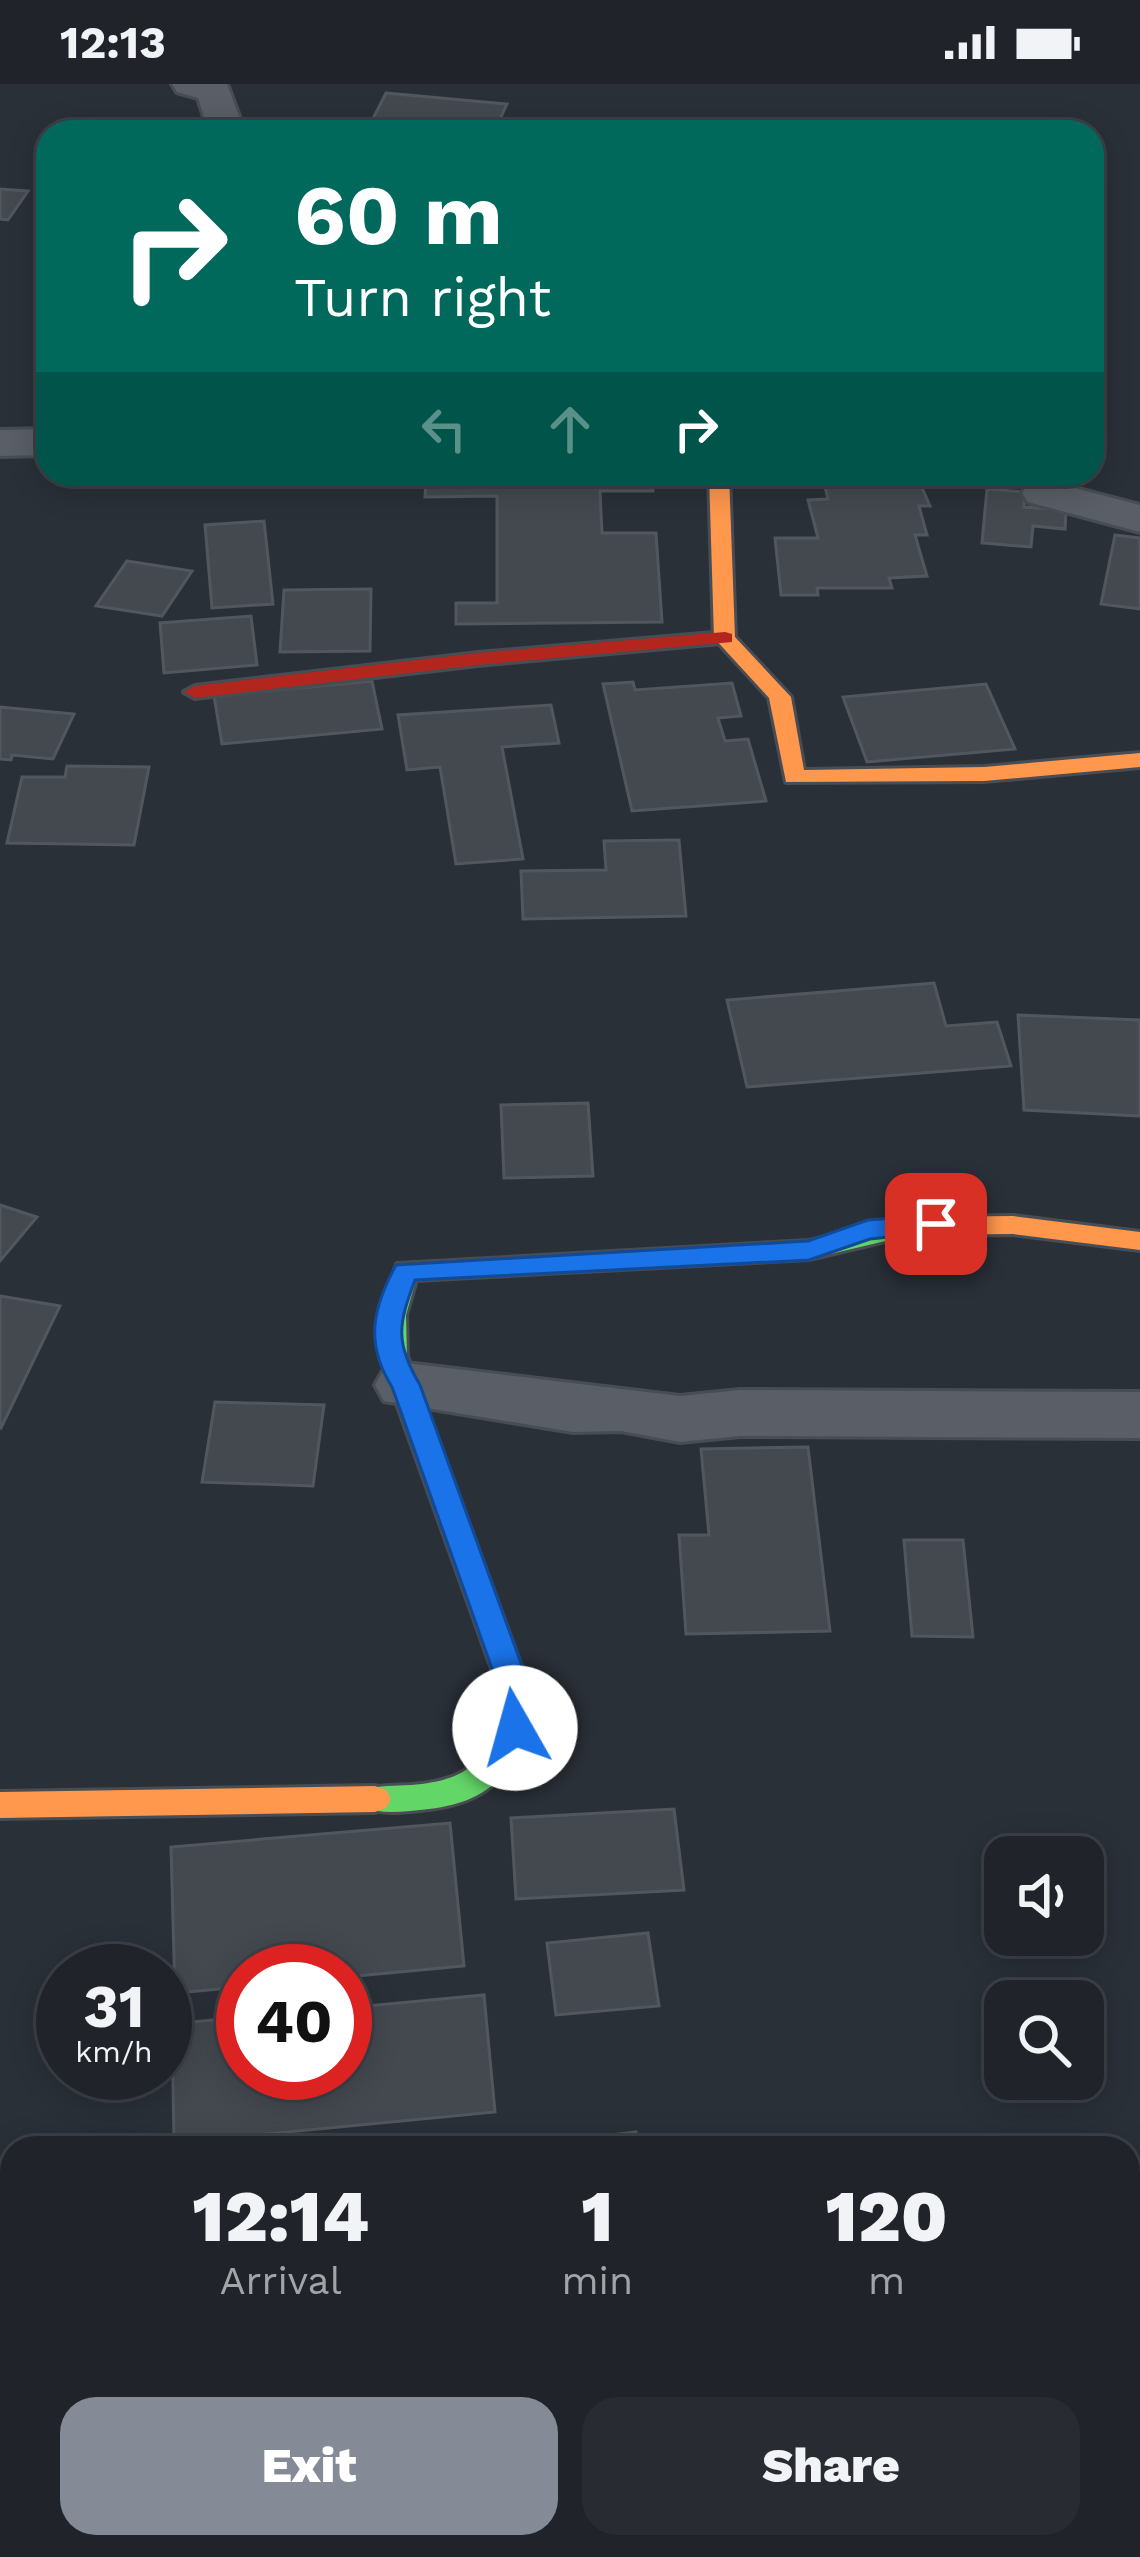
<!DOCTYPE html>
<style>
body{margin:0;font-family:"Work Sans",sans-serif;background:#282c32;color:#f1f3f6;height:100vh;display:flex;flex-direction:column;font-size:45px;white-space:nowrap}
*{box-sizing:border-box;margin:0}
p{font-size:39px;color:#a2a4a8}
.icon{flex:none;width:66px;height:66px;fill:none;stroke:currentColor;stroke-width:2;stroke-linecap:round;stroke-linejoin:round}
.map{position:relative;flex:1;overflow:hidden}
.sheet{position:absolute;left:0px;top:2052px;width:1140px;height:423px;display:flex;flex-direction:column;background:#20242a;border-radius:36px 36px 0 0;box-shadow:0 6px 30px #0003,0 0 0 3px #3d4147}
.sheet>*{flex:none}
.guide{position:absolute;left:36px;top:36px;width:1068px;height:366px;border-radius:36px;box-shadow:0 6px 30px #0003,0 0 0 3px #3d4147;background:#00695c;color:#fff;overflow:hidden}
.fabs{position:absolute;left:984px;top:1752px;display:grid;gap:24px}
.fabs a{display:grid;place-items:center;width:120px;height:120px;border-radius:24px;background:#20242a;box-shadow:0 6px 30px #0003,0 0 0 3px #3d4147;font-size:60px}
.speed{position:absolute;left:36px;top:1860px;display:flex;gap:24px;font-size:60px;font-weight:700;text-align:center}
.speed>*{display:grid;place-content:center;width:156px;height:156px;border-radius:50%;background:#20242a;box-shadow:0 6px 30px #0003,0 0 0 3px #3d4147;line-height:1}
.speed small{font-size:30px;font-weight:400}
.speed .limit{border:18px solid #d22;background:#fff;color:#111}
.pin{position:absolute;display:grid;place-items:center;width:102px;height:102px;color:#fff;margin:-51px;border-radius:24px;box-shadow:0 6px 18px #0006}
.me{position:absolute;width:132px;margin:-66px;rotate:353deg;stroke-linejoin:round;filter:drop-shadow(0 0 9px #0008)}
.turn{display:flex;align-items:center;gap:42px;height:252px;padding:0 60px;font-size:54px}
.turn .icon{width:156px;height:156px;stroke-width:2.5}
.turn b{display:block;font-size:84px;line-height:102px}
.lanes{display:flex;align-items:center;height:114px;padding:0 60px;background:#0003;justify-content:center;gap:60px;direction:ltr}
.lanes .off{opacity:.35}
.eta{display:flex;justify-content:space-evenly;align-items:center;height:204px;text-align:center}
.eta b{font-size:72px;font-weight:800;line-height:84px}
.action{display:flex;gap:24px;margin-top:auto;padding:24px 60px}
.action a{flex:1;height:138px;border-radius:36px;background:#848b96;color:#fff;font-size:48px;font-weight:800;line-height:138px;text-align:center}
.action a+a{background:#282c32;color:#f1f3f6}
.status{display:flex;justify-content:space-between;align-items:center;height:84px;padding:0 60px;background:#20242a;direction:ltr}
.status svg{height:33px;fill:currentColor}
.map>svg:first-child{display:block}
.building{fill:#444950;stroke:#52575f;stroke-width:3}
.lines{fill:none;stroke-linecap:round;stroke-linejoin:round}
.street-casing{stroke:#484c53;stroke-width:6}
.fast-casing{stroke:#484c53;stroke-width:6}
.slow-casing{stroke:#484c53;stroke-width:6}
.jam-casing{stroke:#484c53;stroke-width:6}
.street{fill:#5a5e66;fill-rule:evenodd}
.fast{fill:#63d668;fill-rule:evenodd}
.slow{fill:#ff974d;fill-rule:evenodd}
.jam{fill:#b3261e;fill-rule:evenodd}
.route{fill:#1a73e8;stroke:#114b97;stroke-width:3}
</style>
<div class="status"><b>12:13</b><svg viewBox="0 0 49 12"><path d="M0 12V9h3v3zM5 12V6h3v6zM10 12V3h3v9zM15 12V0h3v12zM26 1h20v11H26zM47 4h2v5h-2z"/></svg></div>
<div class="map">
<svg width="1140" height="2473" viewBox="0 0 1140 2473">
<rect width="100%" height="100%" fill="#2a3038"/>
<g class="building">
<polygon points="386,9 507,20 494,48 366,48"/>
<polygon points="0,105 28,107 8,136 0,135"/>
<polygon points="306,390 368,390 369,395 307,399"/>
<polygon points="439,390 652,390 653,407 600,407 602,449 656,449 662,538 456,540 456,519 497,519 497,412 425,413 426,396 439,396"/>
<polygon points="822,390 916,390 930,422 919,422 927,451 915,451 927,492 889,494 892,504 817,504 818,511 781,511 775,454 818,454 808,416 828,415"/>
<polygon points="987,405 1025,408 1024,423 1066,426 1065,445 1033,442 1031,463 982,459"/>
<polygon points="264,437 273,520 212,524 205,441"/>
<polygon points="1115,451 1140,454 1140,525 1101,520"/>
<polygon points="127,477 192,487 162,532 96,522"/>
<polygon points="371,505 370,567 280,568 284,506"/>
<polygon points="251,532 257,581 164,589 160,539"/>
<polygon points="372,597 382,645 222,660 214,612"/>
<polygon points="633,598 635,606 732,599 741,632 718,634 725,657 748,655 766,717 632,727 603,600"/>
<polygon points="986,600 1015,665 867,678 843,613"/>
<polygon points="551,621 559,659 502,663 523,775 456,780 440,683 407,686 398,631"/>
<polygon points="0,623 74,630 53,675 12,671 11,676 0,675"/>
<polygon points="67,682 149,683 134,761 7,759 22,693 65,693"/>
<polygon points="679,756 686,832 523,835 521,787 606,786 604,757"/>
<polygon points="934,899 946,942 997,938 1011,982 747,1003 727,916"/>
<polygon points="1018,931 1140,936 1140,1032 1024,1026"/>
<polygon points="588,1019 593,1092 504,1094 501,1021"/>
<polygon points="0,1121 37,1133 0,1177"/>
<polygon points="0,1212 60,1222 1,1344 0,1343"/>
<polygon points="215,1318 324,1321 313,1402 202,1398"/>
<polygon points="808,1363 830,1547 686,1550 679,1451 709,1451 701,1365"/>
<polygon points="904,1456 963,1456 973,1553 912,1552"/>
<polygon points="674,1725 684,1806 516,1815 511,1734"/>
<polygon points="450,1739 464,1882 345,1893 345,1887 243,1887 243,1903 175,1909 171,1763"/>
<polygon points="648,1849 659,1922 556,1931 547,1859"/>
<polygon points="484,1911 495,2028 174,2059 172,1940 243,1933 243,1989 345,1989 345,1924"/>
<polygon points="636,2048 639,2064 516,2063"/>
<polygon points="0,2113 12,2117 12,2245 0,2242"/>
<polygon points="452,2463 574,2463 576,2473 454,2473"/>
<polygon points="606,2463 847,2463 849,2473 608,2473"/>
</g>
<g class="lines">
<g class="street-casing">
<g id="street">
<polygon points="172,0 227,0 245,48 209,48 198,14 177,8"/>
<polygon points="48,345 48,371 0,372 0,346"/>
<polygon points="1044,396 1140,421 1140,448 1028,418 1022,409 1028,400"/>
<polygon points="406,1279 680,1312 740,1306 1140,1308 1140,1354 740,1352 680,1358 621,1347 573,1348 384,1317 375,1301 384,1285"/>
</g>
</g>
<g class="fast-casing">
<path id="fast" d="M915,1133L924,1136L928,1142L924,1148L809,1175L416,1196L406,1231L407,1272L525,1593C526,1667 511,1715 429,1725C408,1727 384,1731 364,1724L359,1715L364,1706C379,1701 395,1702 411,1701C487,1695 495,1662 495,1593L380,1272L379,1231L397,1180L809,1157Z"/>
</g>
<g class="slow-casing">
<g id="slow">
<polygon points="709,390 729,390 735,553 791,613 804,686 984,683 1140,669 1140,683 984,697 786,698 769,614 714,554"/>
<polygon points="1013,1132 1140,1148 1140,1166 1013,1150 915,1151 902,1142 915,1133"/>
<polygon points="375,1702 386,1706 391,1715 386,1724 375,1728 0,1734 0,1708"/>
</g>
</g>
<g class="jam-casing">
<polygon id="jam" points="725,548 732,550 732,558 478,581 195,614 184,608 195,602 478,569"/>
</g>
<use href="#street" class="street"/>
<use href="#fast" class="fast"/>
<use href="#slow" class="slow"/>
<use href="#jam" class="jam"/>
</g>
<path class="route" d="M936,1131L949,1140L945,1147L870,1155L809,1176L415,1196C398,1241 395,1259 420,1301L526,1593L530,1644L526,1653L515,1656L504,1653L495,1593L392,1303C365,1260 372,1225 396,1181L808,1157L868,1136Z"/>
</svg>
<div class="fabs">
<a><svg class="icon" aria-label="sound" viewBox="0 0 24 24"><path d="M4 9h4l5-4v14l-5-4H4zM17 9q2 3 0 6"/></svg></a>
<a><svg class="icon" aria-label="search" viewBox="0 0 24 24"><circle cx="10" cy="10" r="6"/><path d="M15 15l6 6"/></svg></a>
</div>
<div class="speed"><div>31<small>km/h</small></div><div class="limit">40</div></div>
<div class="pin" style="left:936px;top:1140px;background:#d93025"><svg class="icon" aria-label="arrive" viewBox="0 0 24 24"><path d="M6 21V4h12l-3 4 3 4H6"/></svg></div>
<svg class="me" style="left:515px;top:1644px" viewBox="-20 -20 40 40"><circle r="19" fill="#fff"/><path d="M0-13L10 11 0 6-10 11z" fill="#1a73e8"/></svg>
<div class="guide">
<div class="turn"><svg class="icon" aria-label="right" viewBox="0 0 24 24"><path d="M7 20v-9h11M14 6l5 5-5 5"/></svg><div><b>60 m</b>Turn right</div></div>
<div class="lanes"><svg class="icon off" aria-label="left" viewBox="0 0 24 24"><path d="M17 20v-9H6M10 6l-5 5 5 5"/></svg><svg class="icon off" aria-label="ahead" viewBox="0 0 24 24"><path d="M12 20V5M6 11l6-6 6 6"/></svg><svg class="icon" aria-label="right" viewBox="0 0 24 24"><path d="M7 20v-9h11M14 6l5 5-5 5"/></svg></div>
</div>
<section class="sheet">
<div class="eta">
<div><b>12:14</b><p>Arrival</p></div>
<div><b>1</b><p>min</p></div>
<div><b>120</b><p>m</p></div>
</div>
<div class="action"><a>Exit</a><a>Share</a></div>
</section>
</div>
